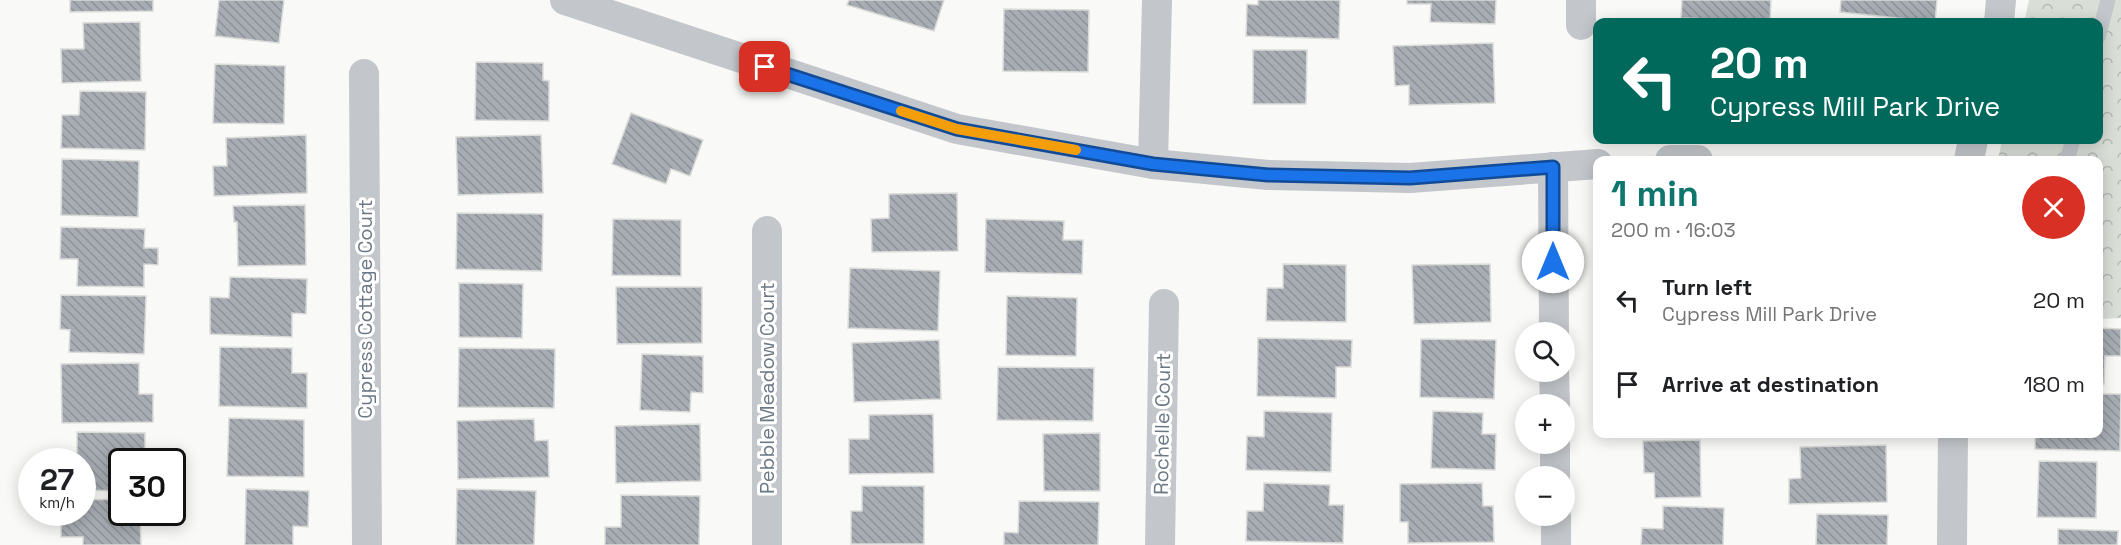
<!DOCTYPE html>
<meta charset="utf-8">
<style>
body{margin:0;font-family:"Space Grotesk",sans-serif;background:#f2f2f2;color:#202124;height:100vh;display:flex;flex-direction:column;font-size:22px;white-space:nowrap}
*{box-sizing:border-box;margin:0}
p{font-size:20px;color:#757577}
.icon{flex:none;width:33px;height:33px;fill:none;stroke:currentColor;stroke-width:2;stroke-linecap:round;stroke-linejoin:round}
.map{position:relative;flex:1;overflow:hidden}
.panel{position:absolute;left:1593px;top:156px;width:510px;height:282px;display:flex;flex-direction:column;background:#fff;border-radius:12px;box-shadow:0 3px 15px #0003}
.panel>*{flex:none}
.guide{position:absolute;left:1593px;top:18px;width:510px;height:126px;border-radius:12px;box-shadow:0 3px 15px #0003;background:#00695c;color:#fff;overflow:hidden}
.fabs{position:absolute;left:1515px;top:322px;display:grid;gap:12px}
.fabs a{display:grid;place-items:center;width:60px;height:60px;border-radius:50%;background:#fff;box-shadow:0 3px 15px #0003;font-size:30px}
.speed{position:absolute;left:18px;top:448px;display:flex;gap:12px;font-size:30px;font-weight:700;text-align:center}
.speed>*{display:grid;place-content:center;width:78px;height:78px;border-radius:50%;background:#fff;box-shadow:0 3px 15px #0003;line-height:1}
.speed small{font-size:15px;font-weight:400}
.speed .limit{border:3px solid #111;border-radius:9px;background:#fff;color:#111}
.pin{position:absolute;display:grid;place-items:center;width:51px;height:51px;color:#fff;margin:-26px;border-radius:12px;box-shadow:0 3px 9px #0006}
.me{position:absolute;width:66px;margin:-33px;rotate:0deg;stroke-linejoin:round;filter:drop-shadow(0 0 4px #0008)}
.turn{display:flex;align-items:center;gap:21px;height:126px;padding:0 18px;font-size:27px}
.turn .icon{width:78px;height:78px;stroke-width:2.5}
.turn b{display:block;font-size:42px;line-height:51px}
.round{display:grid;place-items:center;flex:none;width:63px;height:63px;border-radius:32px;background:#f2f2f2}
.headline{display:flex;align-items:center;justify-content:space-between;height:102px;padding:0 18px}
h1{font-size:36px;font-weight:600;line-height:45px;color:#0f766e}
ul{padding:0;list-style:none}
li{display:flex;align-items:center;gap:18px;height:84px;padding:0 18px}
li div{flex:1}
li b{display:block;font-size:22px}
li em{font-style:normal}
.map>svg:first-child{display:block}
.forest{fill:url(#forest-crowns)}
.building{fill:url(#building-back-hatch);stroke:#dbdbda;stroke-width:1.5}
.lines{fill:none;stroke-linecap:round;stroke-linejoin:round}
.service{stroke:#c3c6ca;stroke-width:15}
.minor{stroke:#c3c6ca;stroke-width:30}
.route-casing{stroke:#114b97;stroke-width:15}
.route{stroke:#1a73e8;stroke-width:10}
.slow{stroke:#f59e0b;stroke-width:10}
.labels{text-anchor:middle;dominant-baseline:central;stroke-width:6;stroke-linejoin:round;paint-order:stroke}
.street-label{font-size:20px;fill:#6c7884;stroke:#fff}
</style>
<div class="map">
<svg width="2121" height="545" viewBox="0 0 2121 545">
<defs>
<pattern id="forest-crowns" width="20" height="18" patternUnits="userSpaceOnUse" patternTransform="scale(1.5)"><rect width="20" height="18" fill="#d9ded7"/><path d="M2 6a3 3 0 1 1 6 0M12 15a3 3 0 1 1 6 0" fill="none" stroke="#b4b9b4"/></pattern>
<pattern id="building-back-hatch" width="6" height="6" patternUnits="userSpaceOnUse" patternTransform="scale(1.5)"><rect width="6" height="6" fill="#a7adb3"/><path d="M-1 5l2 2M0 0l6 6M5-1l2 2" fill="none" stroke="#8c9297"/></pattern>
</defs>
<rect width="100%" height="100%" fill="#f9f9f7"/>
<polygon class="forest" points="2029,0 2121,0 2121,318 2099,319 2098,160 1998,160 2002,140 2098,140 2098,22 2024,22"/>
<g class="building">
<polygon points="70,0 153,0 153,11 70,12"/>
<polygon points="219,0 284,0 279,43 215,36"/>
<polygon points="849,0 944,0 934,31 847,5"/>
<polygon points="1258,0 1340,0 1339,39 1246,36 1247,4 1258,5"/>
<polygon points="1407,0 1496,0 1495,24 1430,22 1431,4 1407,4"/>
<polygon points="1682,0 1771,0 1770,21 1681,18"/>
<polygon points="1841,0 1937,0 1935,22 1840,12"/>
<polygon points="1004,9 1089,10 1088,72 1003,71"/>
<polygon points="140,22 141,81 62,83 61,49 84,49 83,23"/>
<polygon points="1493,43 1495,103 1409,105 1409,85 1395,86 1393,46"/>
<polygon points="1253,50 1307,50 1306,104 1253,104"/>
<polygon points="476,62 543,63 543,80 549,81 549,121 475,120"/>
<polygon points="215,64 285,66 284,124 213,123"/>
<polygon points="80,91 146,92 145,150 61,148 62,115 79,115"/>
<polygon points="631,113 703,140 690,176 671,169 666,184 612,164"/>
<polygon points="306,135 307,193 214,196 213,166 227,166 226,138"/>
<polygon points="541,135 543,193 458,195 456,137"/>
<polygon points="62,159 139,161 138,217 61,215"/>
<polygon points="957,193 958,251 872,252 871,219 889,218 889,194"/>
<polygon points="305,205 306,265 238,266 237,222 234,222 233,206"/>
<polygon points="457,213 543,214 542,271 456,269"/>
<polygon points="613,219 681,220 681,276 612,275"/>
<polygon points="986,219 1064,221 1063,240 1083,240 1082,274 985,272"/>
<polygon points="61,227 145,229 144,248 158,248 158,265 144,264 144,287 77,286 78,259 60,259"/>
<polygon points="1283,264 1346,265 1346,322 1266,321 1267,288 1283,288"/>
<polygon points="1490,264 1491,322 1414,324 1412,265"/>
<polygon points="850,268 940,271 938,331 848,328"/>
<polygon points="230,277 307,279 306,314 292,313 292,337 210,334 210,297 229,298"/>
<polygon points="459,283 523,284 522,338 459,337"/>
<polygon points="616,287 702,287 702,343 617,344"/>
<polygon points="61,295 146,296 144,354 69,352 70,330 60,329"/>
<polygon points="1007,296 1077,298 1076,356 1006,355"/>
<polygon points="2098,328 2121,329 2121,356 2105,356 2104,384 2098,383"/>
<polygon points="1258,338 1352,340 1351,367 1336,367 1336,398 1257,396"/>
<polygon points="1421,339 1496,340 1494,399 1420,397"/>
<polygon points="939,340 941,399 854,402 852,343"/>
<polygon points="220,347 292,348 292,373 307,373 307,408 219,406"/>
<polygon points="459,348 555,349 554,408 458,407"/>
<polygon points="642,354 703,356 703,393 691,392 690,412 640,410"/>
<polygon points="139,363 139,394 153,394 153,422 62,423 61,364"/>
<polygon points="998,367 1094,368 1093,421 997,420"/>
<polygon points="2098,394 2121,394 2120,451 2035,449 2035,434 2098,434"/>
<polygon points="1264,411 1332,413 1331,472 1246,470 1247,436 1264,437"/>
<polygon points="1433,411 1483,413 1482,434 1496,434 1495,470 1431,468"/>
<polygon points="933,414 934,473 849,474 849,439 869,439 869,415"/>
<polygon points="229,418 304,420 304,477 227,476"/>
<polygon points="534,419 535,441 548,440 549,477 458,479 457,421"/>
<polygon points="700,424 701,481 616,483 615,426"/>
<polygon points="77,432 145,433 145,462 122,462 122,491 82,490 82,462 62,462 62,456 77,456"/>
<polygon points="1100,433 1100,491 1044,491 1043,434"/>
<polygon points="1793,434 1889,434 1889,435 1793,437"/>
<polygon points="1700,440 1701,497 1655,498 1654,473 1644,473 1643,441"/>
<polygon points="1886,445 1887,502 1789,504 1789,479 1801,478 1800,447"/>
<polygon points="2039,461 2097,462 2096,518 2037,517"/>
<polygon points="1264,483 1330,485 1329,505 1344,505 1343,543 1246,541 1247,511 1263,511"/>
<polygon points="1482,483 1483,506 1493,506 1494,542 1408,543 1408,522 1400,522 1400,484"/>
<polygon points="862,486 924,486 924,544 851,544 851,511 862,511"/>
<polygon points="246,489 309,491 308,527 293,526 293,545 245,545"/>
<polygon points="457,489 536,491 534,545 456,545"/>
<polygon points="621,495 700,496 699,545 605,545 605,527 621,527"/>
<polygon points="122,499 122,513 140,513 141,545 83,545 83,537 61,537 61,513 82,513 82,500"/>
<polygon points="1019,501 1099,502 1098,545 1004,545 1004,532 1018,533"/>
<polygon points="1663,506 1724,508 1723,545 1641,545 1642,528 1663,529"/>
<polygon points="1817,514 1888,515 1887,545 1816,545"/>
<polygon points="2058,529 2118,531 2117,545 2058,545"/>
</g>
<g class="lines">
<g class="service">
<polyline points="2098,37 2108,0"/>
<polyline points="2067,160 2073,140"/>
</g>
<g class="minor">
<polyline points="565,0 957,129 1153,164 1268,175 1410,178 1598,164"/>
<polyline points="1999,22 2001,0"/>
<polyline points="1581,25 1581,0"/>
<polyline points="364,74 367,545"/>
<polyline points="1670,160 1698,160"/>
<polyline points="1969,160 1973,140"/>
<polyline points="1153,164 1157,0"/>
<polyline points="1553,167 1554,333"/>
<polyline points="1554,372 1555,405"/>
<polyline points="1555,444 1555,477"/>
<polyline points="1556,516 1556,545"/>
<polyline points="767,545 767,231"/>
<polyline points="1160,545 1164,304"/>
<polyline points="1952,545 1953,434"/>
</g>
</g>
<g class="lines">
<g class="route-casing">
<polyline id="route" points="765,67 957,129 1153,164 1268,175 1410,178 1553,167 1553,262"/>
</g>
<use href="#route" class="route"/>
<polyline class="slow" points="901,111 957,129 1076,150"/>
</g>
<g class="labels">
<g class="street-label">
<text transform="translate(365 309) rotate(-90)">Cypress Cottage Court</text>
<text transform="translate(767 388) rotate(-90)">Pebble Meadow Court</text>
<text transform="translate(1162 424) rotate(-89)">Rochelle Court</text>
</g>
</g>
</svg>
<div class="fabs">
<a><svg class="icon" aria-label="search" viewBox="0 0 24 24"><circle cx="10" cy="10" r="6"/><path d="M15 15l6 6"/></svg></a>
<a>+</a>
<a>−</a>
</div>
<div class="speed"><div>27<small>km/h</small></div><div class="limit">30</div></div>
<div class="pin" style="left:765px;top:67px;background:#d93025"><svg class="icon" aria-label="arrive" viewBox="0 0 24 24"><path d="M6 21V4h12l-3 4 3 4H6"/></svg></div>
<svg class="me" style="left:1553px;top:262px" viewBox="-20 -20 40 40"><circle r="19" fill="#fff"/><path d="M0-13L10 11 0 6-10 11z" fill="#1a73e8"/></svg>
<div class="guide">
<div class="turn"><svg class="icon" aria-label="left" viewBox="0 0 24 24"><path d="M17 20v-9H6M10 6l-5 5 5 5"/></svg><div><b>20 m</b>Cypress Mill Park Drive</div></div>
</div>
<section class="panel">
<div class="headline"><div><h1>1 min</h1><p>200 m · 16:03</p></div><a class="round" style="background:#d93025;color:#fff"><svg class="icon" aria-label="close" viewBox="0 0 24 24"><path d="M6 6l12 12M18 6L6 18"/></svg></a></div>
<ul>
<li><svg class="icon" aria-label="left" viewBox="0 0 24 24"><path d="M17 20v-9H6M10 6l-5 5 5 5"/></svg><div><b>Turn left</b><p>Cypress Mill Park Drive</p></div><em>20 m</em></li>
<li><svg class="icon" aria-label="arrive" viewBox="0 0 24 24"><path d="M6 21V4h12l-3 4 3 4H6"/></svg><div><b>Arrive at destination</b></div><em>180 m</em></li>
</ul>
</section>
</div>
